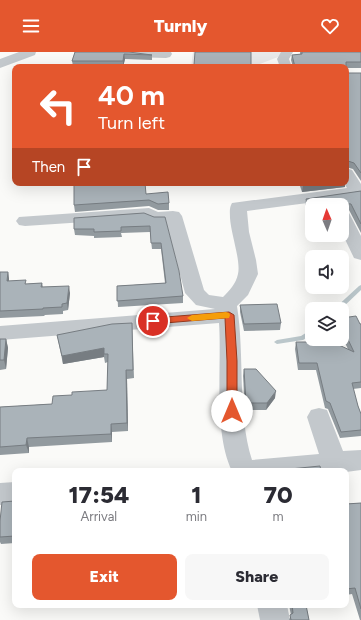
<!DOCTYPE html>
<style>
body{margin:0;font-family:Figtree,sans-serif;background:#f7f7f7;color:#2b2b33;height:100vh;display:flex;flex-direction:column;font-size:15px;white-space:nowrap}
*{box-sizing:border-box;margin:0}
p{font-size:13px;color:#7c7c81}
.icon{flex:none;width:22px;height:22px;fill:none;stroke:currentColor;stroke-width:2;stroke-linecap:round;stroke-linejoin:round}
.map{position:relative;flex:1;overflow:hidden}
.details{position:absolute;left:12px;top:416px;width:337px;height:140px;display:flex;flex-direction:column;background:#fff;border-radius:8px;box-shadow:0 4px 16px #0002}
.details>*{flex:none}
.guide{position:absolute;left:12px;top:12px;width:337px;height:122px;border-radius:8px;box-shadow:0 4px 16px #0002;background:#e4572e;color:#fff;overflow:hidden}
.needle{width:26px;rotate:358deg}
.buttons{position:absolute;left:305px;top:146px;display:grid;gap:8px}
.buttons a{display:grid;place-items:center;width:44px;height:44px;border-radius:8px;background:#fff;box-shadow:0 4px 16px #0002;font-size:20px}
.pin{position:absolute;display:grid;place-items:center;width:34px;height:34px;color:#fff;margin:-17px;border:2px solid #fff;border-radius:50%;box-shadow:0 1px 4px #0007}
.me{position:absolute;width:44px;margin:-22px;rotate:0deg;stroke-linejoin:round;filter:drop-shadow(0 0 3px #0008)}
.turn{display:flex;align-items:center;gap:14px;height:84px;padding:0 20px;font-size:18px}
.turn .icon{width:52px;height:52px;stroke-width:2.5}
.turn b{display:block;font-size:28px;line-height:34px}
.then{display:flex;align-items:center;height:38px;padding:0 20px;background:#0003;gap:8px;font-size:15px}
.eta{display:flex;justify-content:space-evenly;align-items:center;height:68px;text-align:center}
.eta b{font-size:24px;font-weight:800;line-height:28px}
.cta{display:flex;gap:8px;margin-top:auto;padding:8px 20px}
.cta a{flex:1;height:46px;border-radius:8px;background:#e4572e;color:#fff;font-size:16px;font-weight:800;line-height:46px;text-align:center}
.cta a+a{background:#f7f7f7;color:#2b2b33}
header{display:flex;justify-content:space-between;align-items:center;height:52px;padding:0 20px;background:#e4572e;color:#fff;font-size:18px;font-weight:800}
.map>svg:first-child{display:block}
.built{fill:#e8e9e9}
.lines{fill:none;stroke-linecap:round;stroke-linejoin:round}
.stream{fill:#bbc7cb;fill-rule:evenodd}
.minor{fill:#c3c8cc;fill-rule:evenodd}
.tertiary{fill:#c3c8cc;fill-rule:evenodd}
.wall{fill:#929a9f}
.shaded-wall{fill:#777d82}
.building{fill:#aab3b9;stroke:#777d82}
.route{fill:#e4572e;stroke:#94391e}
.slow{fill:#f59e0b}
</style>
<header><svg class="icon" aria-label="menu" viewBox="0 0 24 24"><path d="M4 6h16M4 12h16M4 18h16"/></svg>Turnly<svg class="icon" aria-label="heart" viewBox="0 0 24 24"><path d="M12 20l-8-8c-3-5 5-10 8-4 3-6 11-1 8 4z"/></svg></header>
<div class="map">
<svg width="361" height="568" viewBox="0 0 361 568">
<rect width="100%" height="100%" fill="#fafaf8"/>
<polygon class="built" points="193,0 282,0 278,5 252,15 191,15"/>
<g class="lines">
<g class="stream">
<polygon points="361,233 361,238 341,257 334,257 359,234"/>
<polygon points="312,277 312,282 303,288 277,292 274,290 277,288 301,284"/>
</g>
<g class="minor">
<polygon points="127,0 171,0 172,2 170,5 166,6 132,5 128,4"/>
<polygon points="281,0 293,0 289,7 292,15 280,15 277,7"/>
<path d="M346,116L352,118L361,132V144L247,159L249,180L256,208L258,222L248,243L237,254C245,304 237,360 252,408L319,402L307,365L311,358L319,356L327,358L343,399L361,398V418L346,420L232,419C213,380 222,314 219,271L0,288V274L215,257L196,253L185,241L166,170H154L145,166L25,174L19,173L16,169L19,165L149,156L158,160L173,159L179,160L182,164L204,238L209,243L223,245C229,239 236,232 238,222C241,209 231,182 230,166C230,161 229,156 232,151L347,136L344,131H346Z"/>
<polygon points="342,158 348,159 361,184 361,208 354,206 342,181"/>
<polygon points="15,430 15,452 0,453 0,431"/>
<polygon points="257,553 287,553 290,568 260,568"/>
</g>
<polygon class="tertiary" points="19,0 36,0 35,3 0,16 0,7"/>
</g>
<g class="wall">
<polygon points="75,0 152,3 152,8 125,7 123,15 73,14 72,9"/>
<polygon points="251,0 251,15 194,15 194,13"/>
<polygon points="300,0 361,0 361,16 346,16 346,15 293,15 291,8 292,3 300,2"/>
<polygon points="346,21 361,21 361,129 353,117 346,115"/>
<polygon points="299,131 345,131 345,135 302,140"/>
<polygon points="361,139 361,181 349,158 342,157 342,153 312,153 312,163 308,164 305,153 306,147"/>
<polygon points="146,142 169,151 169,158 158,158 149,154 75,160 74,153"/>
<polygon points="154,165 183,244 183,251 118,255 117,234 165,231 161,197 152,197 150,180 121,181 122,185 94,186 94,184 75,183 74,177"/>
<polygon points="0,220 8,220 9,227 9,229 27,232 42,231 43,235 70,241 68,258 63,259 63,262 45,263 44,264 0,266"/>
<polygon points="240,253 281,271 280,278 244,279 240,260"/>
<polygon points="342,266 361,272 361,336 353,337 358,354 361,362 361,384 340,386 328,357 325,356 316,318 298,318 295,297 296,290 348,297 342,285"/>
<polygon points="132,271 134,326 127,327 128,379 112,380 112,390 29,395 29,401 0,403 0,355 52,352 72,343 107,338 108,310 105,311 104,305 63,312 57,283"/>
<polygon points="0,287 6,287 8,296 6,317 0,318"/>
<polygon points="244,317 275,346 266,358 245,358 243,324"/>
<polygon points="15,449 15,491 1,492 0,490 0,469"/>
<polygon points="361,451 361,568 360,568 352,542 346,543 346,452"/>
<polygon points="289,553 306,553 309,568 289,568 291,563"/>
</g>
<g class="shaded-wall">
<polygon points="124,2 125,7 123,15 123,9"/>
<polygon points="328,131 345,131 345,135 302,140 303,134"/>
<polygon points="8,220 9,227 8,236 7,229"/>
<polygon points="69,234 70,241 68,258 67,251"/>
<polygon points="6,287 8,296 6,317 4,308"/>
<polygon points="104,296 104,305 63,312 62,304"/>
<polygon points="126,318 127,327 128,379 127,371"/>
<polygon points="276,339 275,346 266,358 267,351"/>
<polygon points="111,372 112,380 112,390 111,382"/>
<polygon points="27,386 29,395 29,401 26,393"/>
</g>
<g class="building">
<polygon points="75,0 129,0 152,3 124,2 123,9 72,9"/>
<polygon points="195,0 251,0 251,15 194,13"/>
<polygon points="302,0 361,0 361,10 346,10 346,15 295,15 292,3 302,2"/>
<polygon points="346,21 361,21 361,121 354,111 348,109 346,110"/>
<polygon points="74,131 145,131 146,142 168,140 169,151 158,152 149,148 74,153"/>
<polygon points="302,131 328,131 303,134"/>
<polygon points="361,139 361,172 351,152 342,151 342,153 312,153 312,157 309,157 306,147"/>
<polygon points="144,161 154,165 165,165 179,219 183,244 117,249 117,234 166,231 161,191 151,191 150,174 121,175 121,179 94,180 94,177 74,177 74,166"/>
<polygon points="0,220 8,220 7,229 26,228 25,232 42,231 41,235 69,234 67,251 62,252 62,255 43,256 43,257 0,259"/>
<polygon points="277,252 281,271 244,272 240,253"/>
<polygon points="356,264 360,272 361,272 361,330 352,331 358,354 361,362 361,378 341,380 330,351 326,349 317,311 299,311 296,290 310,290 313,287 326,287 354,300 342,275 342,266"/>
<polygon points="132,271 133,318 126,318 127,371 111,372 111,382 27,386 26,393 0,395 0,355 52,352 53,344 72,343 72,340 107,338 108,302 104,302 104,296 62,304 57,283 112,272"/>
<polygon points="0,287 6,287 4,308 0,308"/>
<polygon points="244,317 256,317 276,339 267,351 246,351"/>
<polygon points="320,414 321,419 270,419"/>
<polygon points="15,449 15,484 0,485 0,469 2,450"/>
<polygon points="361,451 361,557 355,536 346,537 346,452"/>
<polygon points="292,553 306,553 309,568 291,568 290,563 293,561"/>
</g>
<polygon class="route" points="229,260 234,263 237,309 237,359 235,361 228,361 227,359 227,309 225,266 153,272 148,269 153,266"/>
<polygon class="slow" points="226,260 229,261 230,263 229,266 192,269 187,266 192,263"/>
</svg>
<div class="buttons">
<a><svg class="needle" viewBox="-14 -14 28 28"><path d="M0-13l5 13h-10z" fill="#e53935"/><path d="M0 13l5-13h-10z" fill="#7c7c81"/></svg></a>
<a><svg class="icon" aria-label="sound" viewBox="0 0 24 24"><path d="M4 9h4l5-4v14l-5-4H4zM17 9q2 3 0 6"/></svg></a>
<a><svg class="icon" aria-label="layers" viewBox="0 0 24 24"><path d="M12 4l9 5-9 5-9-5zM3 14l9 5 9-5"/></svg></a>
</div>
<div class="pin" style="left:153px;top:269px;background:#d93025"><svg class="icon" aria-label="arrive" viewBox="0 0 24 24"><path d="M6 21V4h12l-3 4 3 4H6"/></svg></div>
<svg class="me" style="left:232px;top:359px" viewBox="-20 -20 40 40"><circle r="19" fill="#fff"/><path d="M0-13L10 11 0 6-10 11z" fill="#e4572e"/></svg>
<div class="guide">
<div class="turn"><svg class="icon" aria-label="left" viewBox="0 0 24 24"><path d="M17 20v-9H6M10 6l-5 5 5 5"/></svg><div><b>40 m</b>Turn left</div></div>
<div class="then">Then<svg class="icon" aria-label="arrive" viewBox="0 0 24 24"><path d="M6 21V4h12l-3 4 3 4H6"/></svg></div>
</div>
<section class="details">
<div class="eta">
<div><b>17:54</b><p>Arrival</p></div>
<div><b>1</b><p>min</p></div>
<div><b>70</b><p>m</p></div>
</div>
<div class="cta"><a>Exit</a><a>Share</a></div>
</section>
</div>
